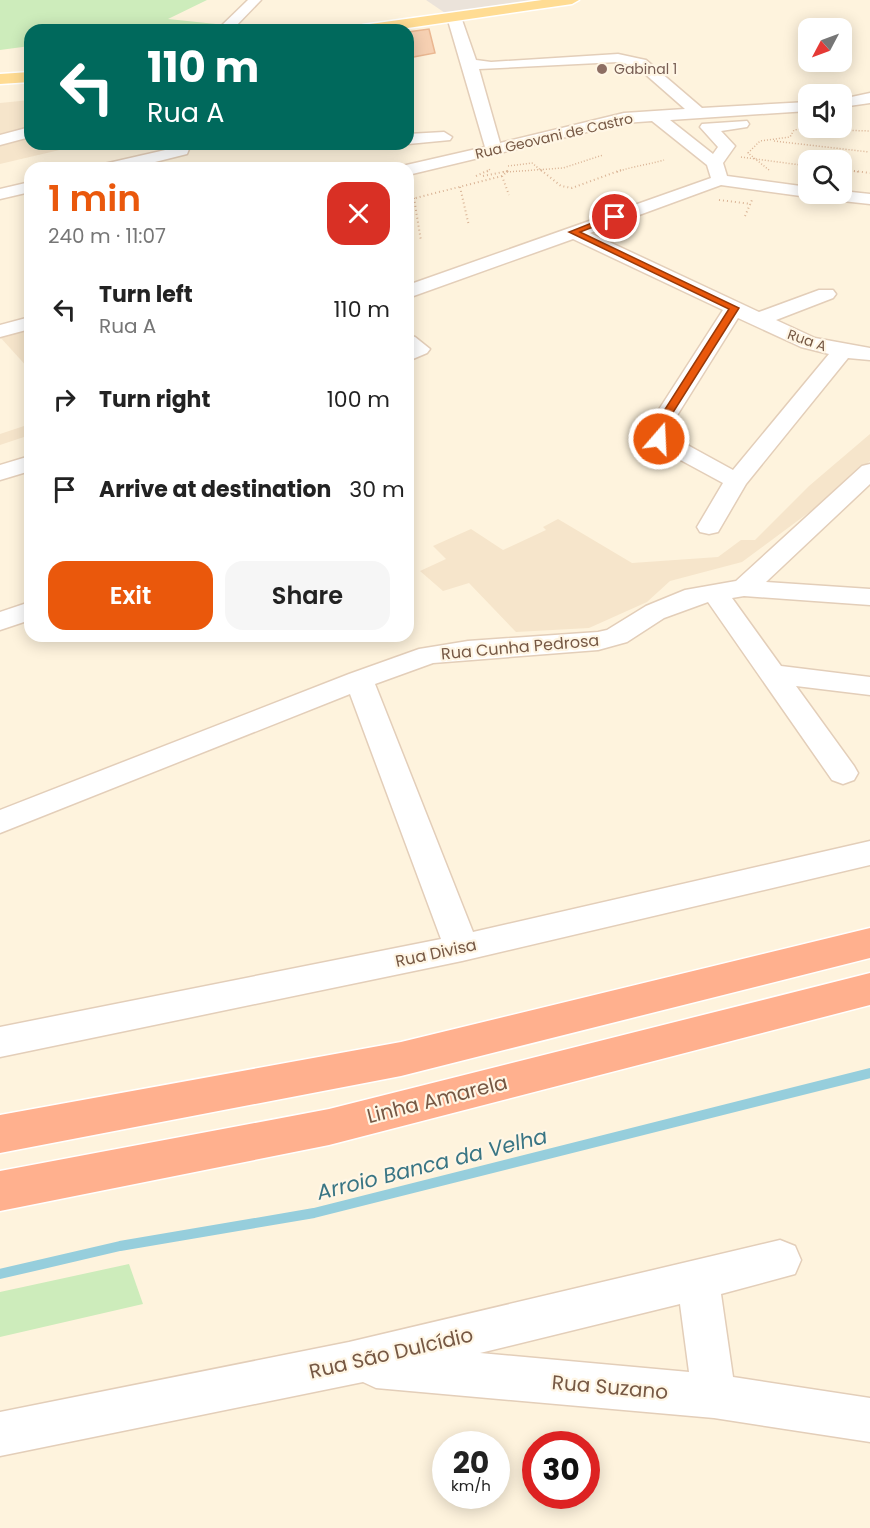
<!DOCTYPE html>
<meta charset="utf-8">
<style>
body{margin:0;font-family:Poppins,sans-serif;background:#f6f6f6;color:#222;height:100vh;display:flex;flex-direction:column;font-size:22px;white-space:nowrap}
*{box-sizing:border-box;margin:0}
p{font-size:20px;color:#767676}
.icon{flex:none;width:33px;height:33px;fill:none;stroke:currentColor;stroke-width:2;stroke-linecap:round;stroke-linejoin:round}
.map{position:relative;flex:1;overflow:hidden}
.side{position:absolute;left:24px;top:162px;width:390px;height:480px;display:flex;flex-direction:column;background:#fff;border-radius:18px;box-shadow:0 3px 15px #0003}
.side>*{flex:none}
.guide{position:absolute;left:24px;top:24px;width:390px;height:126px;border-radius:18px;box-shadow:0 3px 15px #0003;background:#00695c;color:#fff;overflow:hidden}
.needle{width:39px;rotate:229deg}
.tools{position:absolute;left:798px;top:18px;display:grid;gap:12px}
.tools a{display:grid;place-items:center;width:54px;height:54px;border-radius:12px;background:#fff;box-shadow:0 3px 15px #0003;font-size:30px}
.speed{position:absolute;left:432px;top:1431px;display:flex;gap:12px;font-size:30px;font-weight:700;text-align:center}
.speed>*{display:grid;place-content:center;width:78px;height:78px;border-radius:50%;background:#fff;box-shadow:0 3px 15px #0003;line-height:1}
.speed small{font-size:15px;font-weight:400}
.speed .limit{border:9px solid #d22;background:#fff;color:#111}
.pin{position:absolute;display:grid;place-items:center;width:51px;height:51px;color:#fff;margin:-26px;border:3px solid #fff;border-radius:50%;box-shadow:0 2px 6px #0007}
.me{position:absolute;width:66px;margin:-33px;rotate:19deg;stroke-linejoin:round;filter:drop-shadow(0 0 4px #0008)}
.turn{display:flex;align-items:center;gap:21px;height:126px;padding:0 24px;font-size:27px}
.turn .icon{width:78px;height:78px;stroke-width:2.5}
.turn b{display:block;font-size:42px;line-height:51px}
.round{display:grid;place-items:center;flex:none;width:63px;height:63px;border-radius:18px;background:#f6f6f6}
.overview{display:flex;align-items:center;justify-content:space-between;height:102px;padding:0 24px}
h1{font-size:36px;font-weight:600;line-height:45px;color:#ea580c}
.action{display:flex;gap:12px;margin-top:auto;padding:12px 24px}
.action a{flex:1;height:69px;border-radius:18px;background:#ea580c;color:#fff;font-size:24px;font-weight:600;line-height:69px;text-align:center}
.action a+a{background:#f6f6f6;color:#222}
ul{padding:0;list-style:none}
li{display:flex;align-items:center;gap:18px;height:90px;padding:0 24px}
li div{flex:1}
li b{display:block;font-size:22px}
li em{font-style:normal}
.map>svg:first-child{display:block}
.residential{fill:#f6e5cb}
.industrial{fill:#ebe3da}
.green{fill:#cdecbb}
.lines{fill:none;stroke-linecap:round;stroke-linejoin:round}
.stream{stroke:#96cedc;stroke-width:10}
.building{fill:#f6d0b2;stroke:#eab791;stroke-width:1.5}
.minor-casing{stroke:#e3ceb9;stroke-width:3}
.major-casing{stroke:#fff;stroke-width:3}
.highway-casing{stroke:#fff;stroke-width:3}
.path-far1{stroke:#dab496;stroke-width:1.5;stroke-dasharray:1 2;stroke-linecap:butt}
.path{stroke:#dab496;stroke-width:2;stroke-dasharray:1 3;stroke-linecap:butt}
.minor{fill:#fff;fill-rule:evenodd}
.major{fill:#ffdc93;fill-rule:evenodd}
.highway{fill:#ffb08e;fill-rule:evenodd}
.route{fill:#ea580c;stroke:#983908;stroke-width:1.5}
.education-dot{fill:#8d6e63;stroke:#fff6e5;stroke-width:2}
.labels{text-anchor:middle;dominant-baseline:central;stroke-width:4.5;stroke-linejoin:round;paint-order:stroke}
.far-education-label{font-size:14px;fill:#785e54;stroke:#fff6e5;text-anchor:start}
.far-street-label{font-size:14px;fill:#765844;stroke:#fff6e5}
.street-label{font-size:16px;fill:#765844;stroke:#fff6e5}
.near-street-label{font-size:20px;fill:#765844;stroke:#fff6e5}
.near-water-label{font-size:21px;font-style:italic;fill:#397584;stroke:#fff6e5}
</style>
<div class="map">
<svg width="870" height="1528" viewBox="0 0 870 1528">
<rect width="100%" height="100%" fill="#fef3dd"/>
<g class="residential">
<polygon points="30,100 30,144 85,144 0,164 0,103"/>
<polygon points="30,329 30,370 0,337"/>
<polygon points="30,424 30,435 0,445 0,434"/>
<polygon points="870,434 870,461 823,502 742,562 670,581 647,602 589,628 516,632 469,583 443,591 420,571 446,559 433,546 471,529 503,550 546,530 543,527 558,519 632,563 718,557 741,540 755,540 809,486"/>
</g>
<polygon class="industrial" points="426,0 552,0 448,15"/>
<g class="green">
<polygon points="0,0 207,0 168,19 216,24 210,30 30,30 30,46 0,50"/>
<polygon points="129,1264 143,1304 0,1337 0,1292"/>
</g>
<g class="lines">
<polyline class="stream" points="0,1274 120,1246 314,1213 870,1073"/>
</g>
<polygon class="building" points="429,29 435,53 408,58 408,32"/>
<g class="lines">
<g class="minor-casing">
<g id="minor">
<polygon points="248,0 261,0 232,30 217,30"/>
<path d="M454,13L461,17L476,60L491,62L618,54L641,59L646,60L702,108L808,102V111L670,120L713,154L718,147L700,127L702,124L747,121L749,124L747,127L721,131L735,146L723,163L727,176L808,187V194H816L814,196L808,197L721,185L590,233L759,312L819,290H833L836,294L833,298L776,320L815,338L870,348V360L848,358L746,484L718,532L709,534L700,532L697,527L723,483L651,444L648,439L649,425L723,310L573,239L408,298V285L711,178L707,165L652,121L624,123L408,175V168H401L402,166L485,147L447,17ZM618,62L636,66L685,109L624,113L500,143L479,69ZM738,318L801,347L829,354L733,470L671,436V425Z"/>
<polygon points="870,93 870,103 842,107 842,99"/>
<polygon points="30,127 30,137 0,145 0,135"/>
<polygon points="444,132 452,137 450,140 408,144 408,134"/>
<polygon points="175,144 191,144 187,154 131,168 102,168 104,164 174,148"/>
<polygon points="30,182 30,192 0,199 0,189"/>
<polygon points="842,191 870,194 870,204 824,199 818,198 815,194 842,194"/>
<polygon points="30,317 30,329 0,337 0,325"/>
<polygon points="408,335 415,337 430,349 427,353 408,361"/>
<polygon points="30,456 30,471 0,480 0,465"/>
<polygon points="870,464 870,484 766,582 870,589 870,605 744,596 732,598 781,666 870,677 870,695 796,686 854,766 858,773 854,780 843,784 832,780 708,602 664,618 627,642 598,650 433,663 375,684 473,932 870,841 870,865 462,961 0,1057 0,1027 441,939 350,694 0,833 0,810 349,674 419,649 468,641 598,632 607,630 646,606 685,590 736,581 862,466"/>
<polygon points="30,602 30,620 0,630 0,612"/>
<path d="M780,1240L795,1246L801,1260L795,1274L721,1294L733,1377L870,1398V1442L714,1418L376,1388L363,1382L0,1456V1412L349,1342ZM680,1304L689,1372L480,1353Z"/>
</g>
</g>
<g class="major-casing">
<g id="major">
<polygon points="542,0 579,0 572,4 394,30 355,30 363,25"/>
<polygon points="30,72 30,82 0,84 0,74"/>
</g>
</g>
<g class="highway-casing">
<g id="highway">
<polygon points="870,928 870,958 401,1076 0,1153 0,1115 401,1042"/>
<polygon points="870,973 870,1005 329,1145 0,1211 0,1171 329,1109"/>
</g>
</g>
<g class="path-far1">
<polyline points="774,141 869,152"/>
<polyline points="741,157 808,166"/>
<polyline points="508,166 532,163 543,172"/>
<polyline points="769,170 748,153 760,141 790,137 794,130 801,129 870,131"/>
<polyline points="842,170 860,172"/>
<polyline points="487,172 491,168"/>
<polyline points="503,172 508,171"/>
<polyline points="507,172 563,168 603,155"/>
<path d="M617,172C633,166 647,165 664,160"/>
</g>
<g class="path">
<polyline points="541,170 561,186 572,188 621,170"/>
<polyline points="846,170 870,173"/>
<polyline points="476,176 489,170"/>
<polyline points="483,176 508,171"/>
<polyline points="502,176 509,195"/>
<polyline points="460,187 469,226"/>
<polyline points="414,198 421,241"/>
<polyline points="408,200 502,176 509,170"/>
<polyline points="719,200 751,204"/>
<polyline points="745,216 752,200"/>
</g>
<use href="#minor" class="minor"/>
<use href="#major" class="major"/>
<use href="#highway" class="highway"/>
</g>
<polygon class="route" points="612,215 619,217 580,232 739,308 665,425 664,439 659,442 654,439 655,425 729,309 569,232"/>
<circle class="education-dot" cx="602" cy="69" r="6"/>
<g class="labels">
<g class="far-education-label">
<text x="614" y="69">Gabinal 1</text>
</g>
<g class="far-street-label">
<text transform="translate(554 136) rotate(-13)">Rua Geovani de Castro</text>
<text transform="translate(807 340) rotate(19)">Rua A</text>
</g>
<g class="street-label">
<text transform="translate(520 647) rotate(-5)">Rua Cunha Pedrosa</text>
<text transform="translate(436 953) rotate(-12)">Rua Divisa</text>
</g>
<g class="near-street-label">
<text transform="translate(437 1099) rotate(-14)">Linha Amarela</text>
<text transform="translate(391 1353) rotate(-13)">Rua São Dulcídio</text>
<text transform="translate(610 1387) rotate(5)">Rua Suzano</text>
</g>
<g class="near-water-label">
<text transform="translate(432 1164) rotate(-14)">Arroio Banca da Velha</text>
</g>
</g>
</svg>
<div class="tools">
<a><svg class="needle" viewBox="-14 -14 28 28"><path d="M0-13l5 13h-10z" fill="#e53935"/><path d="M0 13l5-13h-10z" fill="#767676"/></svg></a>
<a><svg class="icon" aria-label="sound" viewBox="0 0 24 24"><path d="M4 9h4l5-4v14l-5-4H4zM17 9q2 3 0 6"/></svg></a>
<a><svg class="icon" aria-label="search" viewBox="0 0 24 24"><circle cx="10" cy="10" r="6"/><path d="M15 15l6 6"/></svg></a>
</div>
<div class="speed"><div>20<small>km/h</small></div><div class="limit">30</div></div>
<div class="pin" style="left:615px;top:217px;background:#d93025"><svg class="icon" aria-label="arrive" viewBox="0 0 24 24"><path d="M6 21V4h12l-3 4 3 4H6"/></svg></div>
<svg class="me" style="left:659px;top:439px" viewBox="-20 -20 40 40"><circle r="17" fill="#ea580c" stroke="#fff" stroke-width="3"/><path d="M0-11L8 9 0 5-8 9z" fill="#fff"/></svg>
<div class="guide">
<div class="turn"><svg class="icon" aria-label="left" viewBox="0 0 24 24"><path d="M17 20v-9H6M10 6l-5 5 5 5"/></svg><div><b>110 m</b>Rua A</div></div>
</div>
<section class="side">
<div class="overview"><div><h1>1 min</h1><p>240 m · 11:07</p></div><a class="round" style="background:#d93025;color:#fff"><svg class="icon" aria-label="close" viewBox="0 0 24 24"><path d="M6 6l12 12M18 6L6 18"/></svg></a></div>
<ul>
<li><svg class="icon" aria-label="left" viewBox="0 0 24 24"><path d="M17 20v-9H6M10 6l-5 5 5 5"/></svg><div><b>Turn left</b><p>Rua A</p></div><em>110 m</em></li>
<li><svg class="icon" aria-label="right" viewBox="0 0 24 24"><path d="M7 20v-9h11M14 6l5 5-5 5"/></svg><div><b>Turn right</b></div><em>100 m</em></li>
<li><svg class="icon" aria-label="arrive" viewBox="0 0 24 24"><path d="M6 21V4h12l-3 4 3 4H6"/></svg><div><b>Arrive at destination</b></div><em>30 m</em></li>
</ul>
<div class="action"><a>Exit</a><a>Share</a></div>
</section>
</div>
